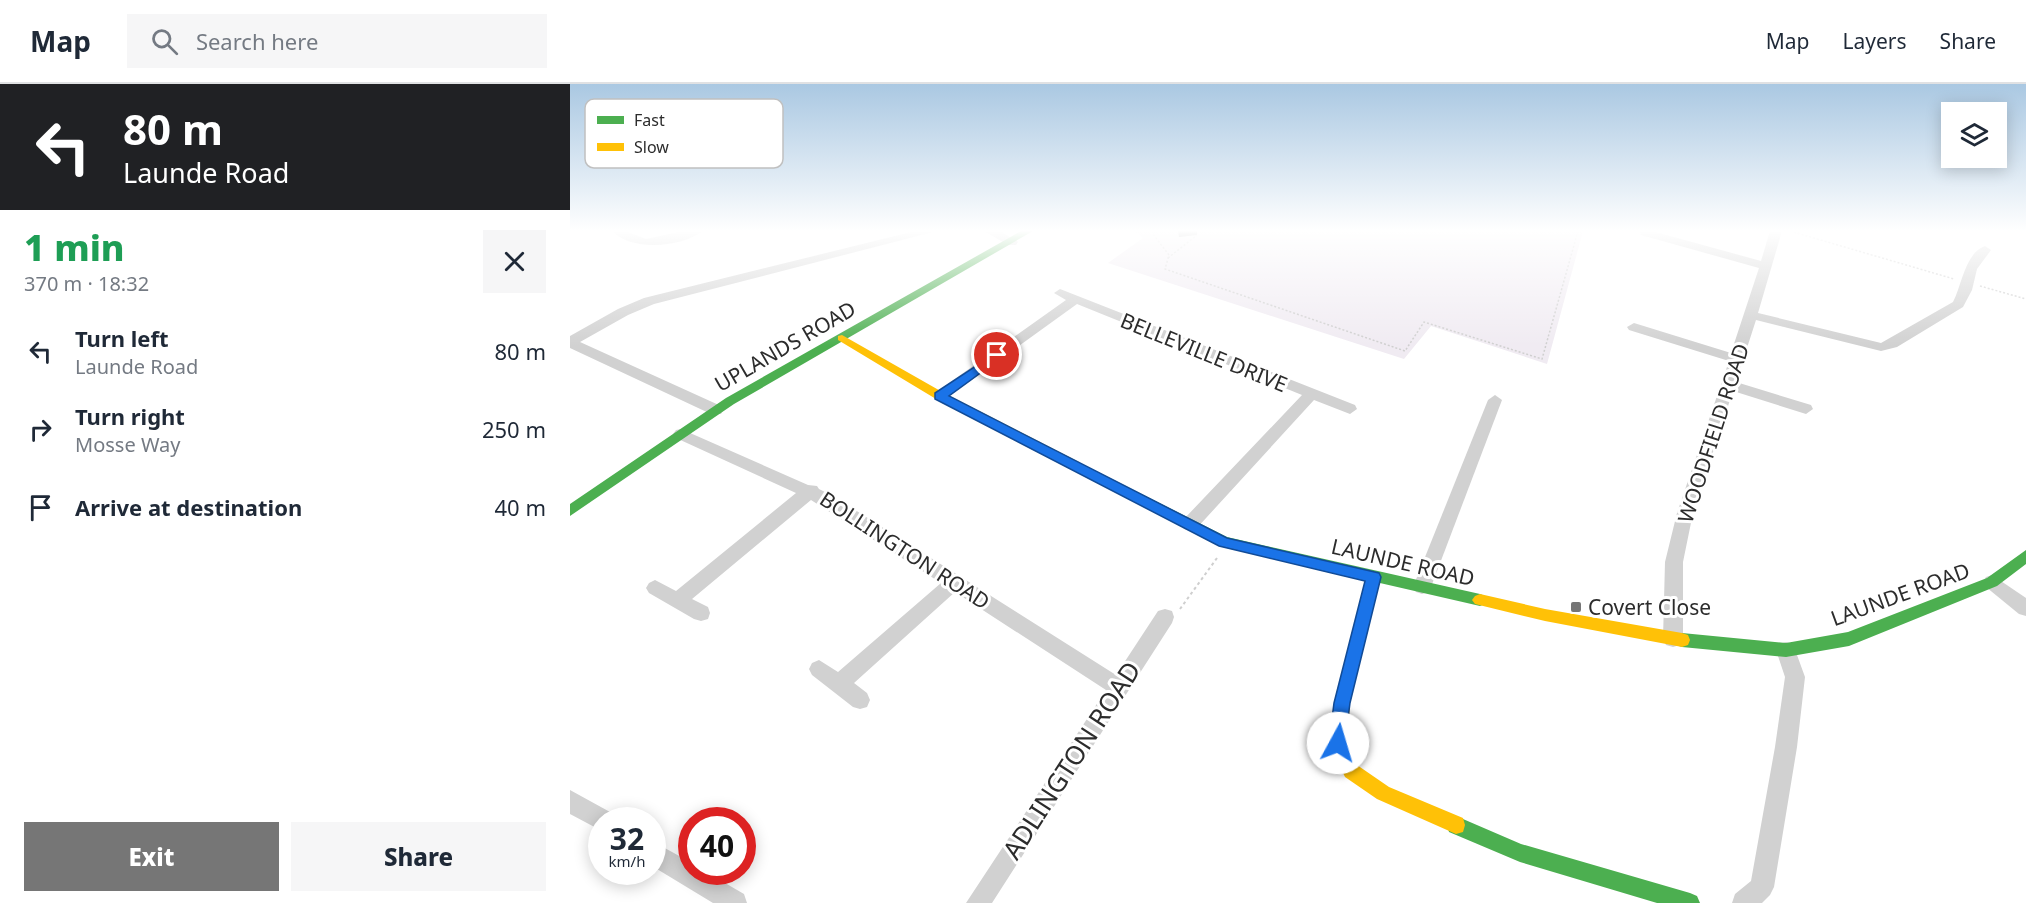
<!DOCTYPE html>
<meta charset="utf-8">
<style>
body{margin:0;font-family:"Noto Sans",sans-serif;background:#f6f6f7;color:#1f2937;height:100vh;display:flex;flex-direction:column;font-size:22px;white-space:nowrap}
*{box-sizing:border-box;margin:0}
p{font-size:20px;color:#747a83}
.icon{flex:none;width:33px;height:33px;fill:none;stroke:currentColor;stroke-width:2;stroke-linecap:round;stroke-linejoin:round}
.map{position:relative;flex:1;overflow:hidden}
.panel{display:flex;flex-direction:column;background:#fff;width:570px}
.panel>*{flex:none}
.hud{background:#202124;color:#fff;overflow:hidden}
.buttons{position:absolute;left:1371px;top:18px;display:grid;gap:12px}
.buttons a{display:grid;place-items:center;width:66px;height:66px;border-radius:0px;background:#fff;box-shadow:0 3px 15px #0003;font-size:30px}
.speed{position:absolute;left:18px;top:723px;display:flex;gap:12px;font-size:30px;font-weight:700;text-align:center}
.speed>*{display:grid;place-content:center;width:78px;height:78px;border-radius:50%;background:#fff;box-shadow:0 3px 15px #0003;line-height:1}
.speed small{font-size:15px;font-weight:400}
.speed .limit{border:9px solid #d22;background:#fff;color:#111}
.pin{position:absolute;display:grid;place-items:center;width:51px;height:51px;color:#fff;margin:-26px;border:3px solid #fff;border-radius:50%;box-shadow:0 2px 6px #0007}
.me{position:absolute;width:66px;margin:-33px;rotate:6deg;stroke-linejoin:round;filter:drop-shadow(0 0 4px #0008)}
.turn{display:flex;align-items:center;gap:21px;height:126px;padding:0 24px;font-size:27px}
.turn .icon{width:78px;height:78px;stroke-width:2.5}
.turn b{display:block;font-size:42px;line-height:51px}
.round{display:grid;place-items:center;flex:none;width:63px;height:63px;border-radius:0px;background:#f6f6f7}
.head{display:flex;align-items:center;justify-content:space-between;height:102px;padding:0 24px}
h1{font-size:36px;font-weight:800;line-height:45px;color:#1e9e55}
.action{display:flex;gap:12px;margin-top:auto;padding:12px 24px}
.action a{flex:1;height:69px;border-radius:0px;background:#767676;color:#fff;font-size:24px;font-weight:800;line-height:69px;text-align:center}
.action a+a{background:#f6f6f7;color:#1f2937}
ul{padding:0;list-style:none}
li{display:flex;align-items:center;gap:18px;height:78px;padding:0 24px}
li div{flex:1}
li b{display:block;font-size:22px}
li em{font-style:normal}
header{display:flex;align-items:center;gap:36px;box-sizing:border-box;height:84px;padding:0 30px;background:#fff;border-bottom:2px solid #e0e1e3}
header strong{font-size:28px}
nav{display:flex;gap:33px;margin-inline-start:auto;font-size:21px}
.search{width:420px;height:54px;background:#f6f6f7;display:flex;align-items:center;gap:15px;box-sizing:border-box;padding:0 21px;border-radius:0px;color:#747a83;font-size:22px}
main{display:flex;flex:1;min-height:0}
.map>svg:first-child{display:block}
.green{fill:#f0ebf2}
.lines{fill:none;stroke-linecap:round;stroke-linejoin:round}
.path-far1{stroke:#cfcfcf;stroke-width:1.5;stroke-dasharray:2 2;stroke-linecap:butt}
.path{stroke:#cfcfcf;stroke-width:2;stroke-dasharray:3 3;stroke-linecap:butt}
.street{fill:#d1d1d1;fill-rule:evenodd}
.fast{fill:#4caf50;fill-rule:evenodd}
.slow{fill:#ffc107;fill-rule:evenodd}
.wall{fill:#6c6c6c}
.route{fill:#1a73e8;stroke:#114b97;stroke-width:1.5}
.poi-dot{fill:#767676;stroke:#fff;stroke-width:2}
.labels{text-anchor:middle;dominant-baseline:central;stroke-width:6;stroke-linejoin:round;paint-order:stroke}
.street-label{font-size:21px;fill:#2c2c2c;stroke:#fff}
.poi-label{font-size:21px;fill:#2c2c2c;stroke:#fff;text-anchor:start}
.near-street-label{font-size:26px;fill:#2c2c2c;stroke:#fff}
.key{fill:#fff;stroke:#c0c0c0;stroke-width:1.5}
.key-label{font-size:16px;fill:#2c2c2c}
</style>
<header>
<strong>Map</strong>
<div class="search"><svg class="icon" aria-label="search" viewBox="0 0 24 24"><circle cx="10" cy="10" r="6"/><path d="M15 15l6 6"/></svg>Search here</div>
<nav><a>Map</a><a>Layers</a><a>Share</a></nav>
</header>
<main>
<section class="panel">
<div class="hud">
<div class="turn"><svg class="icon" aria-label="left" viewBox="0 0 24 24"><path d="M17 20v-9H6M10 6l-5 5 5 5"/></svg><div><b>80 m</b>Launde Road</div></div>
</div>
<div class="head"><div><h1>1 min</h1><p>370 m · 18:32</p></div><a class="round"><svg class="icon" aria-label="close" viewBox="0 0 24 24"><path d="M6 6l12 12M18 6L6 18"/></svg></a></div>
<ul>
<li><svg class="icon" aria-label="left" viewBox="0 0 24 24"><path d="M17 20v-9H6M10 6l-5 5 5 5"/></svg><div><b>Turn left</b><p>Launde Road</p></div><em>80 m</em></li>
<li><svg class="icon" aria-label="right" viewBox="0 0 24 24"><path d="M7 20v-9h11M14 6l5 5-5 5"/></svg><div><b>Turn right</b><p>Mosse Way</p></div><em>250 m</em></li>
<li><svg class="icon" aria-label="arrive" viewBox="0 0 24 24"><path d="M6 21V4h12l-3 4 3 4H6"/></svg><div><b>Arrive at destination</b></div><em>40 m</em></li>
</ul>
<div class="action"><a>Exit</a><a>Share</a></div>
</section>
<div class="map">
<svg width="1456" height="819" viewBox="0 0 1456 819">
<rect width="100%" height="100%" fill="#fff"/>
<polygon class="green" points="565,147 1013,147 977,280 861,242 834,275 538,179 573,154"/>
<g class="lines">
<g class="path-far1">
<polyline points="585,147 583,150 599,171 595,185 835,267 854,238 972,275 1008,147"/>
<polyline points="1220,147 1384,195"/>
<polyline points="598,174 627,151"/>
<polyline points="1410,202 1456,215"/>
</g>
<polyline class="path" points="610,525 647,474"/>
<g class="street">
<path d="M42,147H56L76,155L113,147H133C112,163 62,168 42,147Z"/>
<polygon points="345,147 367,147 84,220 58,231 10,258 151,322 153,326 151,330 141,330 0,264 0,252 48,225 74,214"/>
<polygon points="414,147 430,147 448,158 446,161 438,161"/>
<path d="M1070,147H1082L1191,177L1200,147H1212L1188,229L1311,259L1383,218C1392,201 1395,169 1415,162L1421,166L1407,185L1402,206L1393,223L1327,263L1311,267L1186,236L1166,298L1241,321L1243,325L1236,330L1163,307L1123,429L1113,478V555L1110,561L1103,563L1096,561L1093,555L1095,478L1107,429L1159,277L1059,246L1057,243L1064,239L1161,269L1189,184L1071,151Z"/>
<polygon points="490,205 785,321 787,325 780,330 744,316 626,445 620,447 614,445 611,440 614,435 732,311 507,220 375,315 365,315 363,312 365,309 496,216 484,209"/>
<polygon points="925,311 932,316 861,503 858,508 852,510 846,508 843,503 918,316"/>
<polygon points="111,345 238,401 247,402 249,405 263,412 546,591 588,527 595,525 602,527 604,533 602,539 422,819 396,819 536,606 385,508 284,599 297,609 300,616 297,623 290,625 283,623 242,591 239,585 242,579 249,576 268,588 371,499 241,416 122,515 138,523 140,529 138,535 131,537 124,535 79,509 76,504 79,499 85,496 106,507 226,409 106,354 103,350 106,346"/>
<polygon points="1422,491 1456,514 1456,532 1449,530 1416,503 1413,498 1416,493"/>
<polygon points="1216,558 1223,560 1235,593 1227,663 1204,803 1200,811 1192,819 1162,819 1165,810 1181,797 1205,663 1215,593 1206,566 1209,560"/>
<polygon points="0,706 40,728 43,736 32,736 32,747 0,730"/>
<polygon points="82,757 122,779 122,788 136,788 174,810 177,819 143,819 82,782"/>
</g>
<g class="fast">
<polygon points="451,147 463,147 164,320 0,432 0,420 156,314"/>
<polygon points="504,376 657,453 910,510 915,512 918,516 915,520 910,522 649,462 499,384 497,381"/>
<polygon points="1456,466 1456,480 1427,502 1279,562 1216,573 1112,563 1106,561 1104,556 1106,551 1112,549 1216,559 1278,548 1417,494"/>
<polygon points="886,732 951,760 1120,809 1127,812 1130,819 1087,819 950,778 879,748 877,741 879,734"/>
</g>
<g class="slow">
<polygon points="272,251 374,309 509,378 511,381 509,384 499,384 366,315 268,256 268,252"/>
<polygon points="803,487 808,489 810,493 780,619 777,659 787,681 819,703 893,734 895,741 893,748 886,750 807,715 775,693 759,659 764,619 796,493 798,489"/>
<polygon points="910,510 975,525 1112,549 1118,551 1120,556 1118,561 1112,563 975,537 905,520 902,516 905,512"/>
</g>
</g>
<polygon class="wall" points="608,147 627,147 627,151 609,153"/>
<linearGradient id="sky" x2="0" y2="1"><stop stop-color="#aac8e2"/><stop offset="0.56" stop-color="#fff"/><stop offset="1" stop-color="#fff" stop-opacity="0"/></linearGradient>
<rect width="1456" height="262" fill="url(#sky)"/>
<polygon class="route" points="427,268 433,271 431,274 379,312 657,454 809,489 811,493 780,619 774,665 768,668 761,665 759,659 764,619 795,497 649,462 365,315 365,309"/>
<rect class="poi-dot" x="1000" y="517" width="12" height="12" rx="3"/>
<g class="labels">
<g class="street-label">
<text transform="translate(215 262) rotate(-30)">UPLANDS ROAD</text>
<text transform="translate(634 268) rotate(22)">BELLEVILLE DRIVE</text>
<text transform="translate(1143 349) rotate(-72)">WOODFIELD ROAD</text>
<text transform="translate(335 466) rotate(33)">BOLLINGTON ROAD</text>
<text transform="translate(833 478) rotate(13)">LAUNDE ROAD</text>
<text transform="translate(1330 510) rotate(-20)">LAUNDE ROAD</text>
</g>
<g class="poi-label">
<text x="1018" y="523">Covert Close</text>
</g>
<g class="near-street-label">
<text transform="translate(501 676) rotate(-57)">ADLINGTON ROAD</text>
</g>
</g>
<rect x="15" y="15" width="198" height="69" rx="9" class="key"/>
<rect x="27" y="32" width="27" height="8" fill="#4caf50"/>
<rect x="27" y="59" width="27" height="8" fill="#ffc107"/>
<g class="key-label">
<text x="64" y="42">Fast</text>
<text x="64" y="69">Slow</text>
</g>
</svg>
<div class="buttons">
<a><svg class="icon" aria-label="layers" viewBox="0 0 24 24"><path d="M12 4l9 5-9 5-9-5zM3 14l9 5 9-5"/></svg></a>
</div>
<div class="speed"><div>32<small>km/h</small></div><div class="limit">40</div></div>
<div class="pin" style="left:427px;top:271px;background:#d93025"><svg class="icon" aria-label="arrive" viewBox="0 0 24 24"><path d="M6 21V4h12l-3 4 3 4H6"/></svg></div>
<svg class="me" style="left:768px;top:659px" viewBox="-20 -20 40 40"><circle r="19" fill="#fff"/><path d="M0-13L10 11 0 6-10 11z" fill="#1a73e8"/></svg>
</div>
</main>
